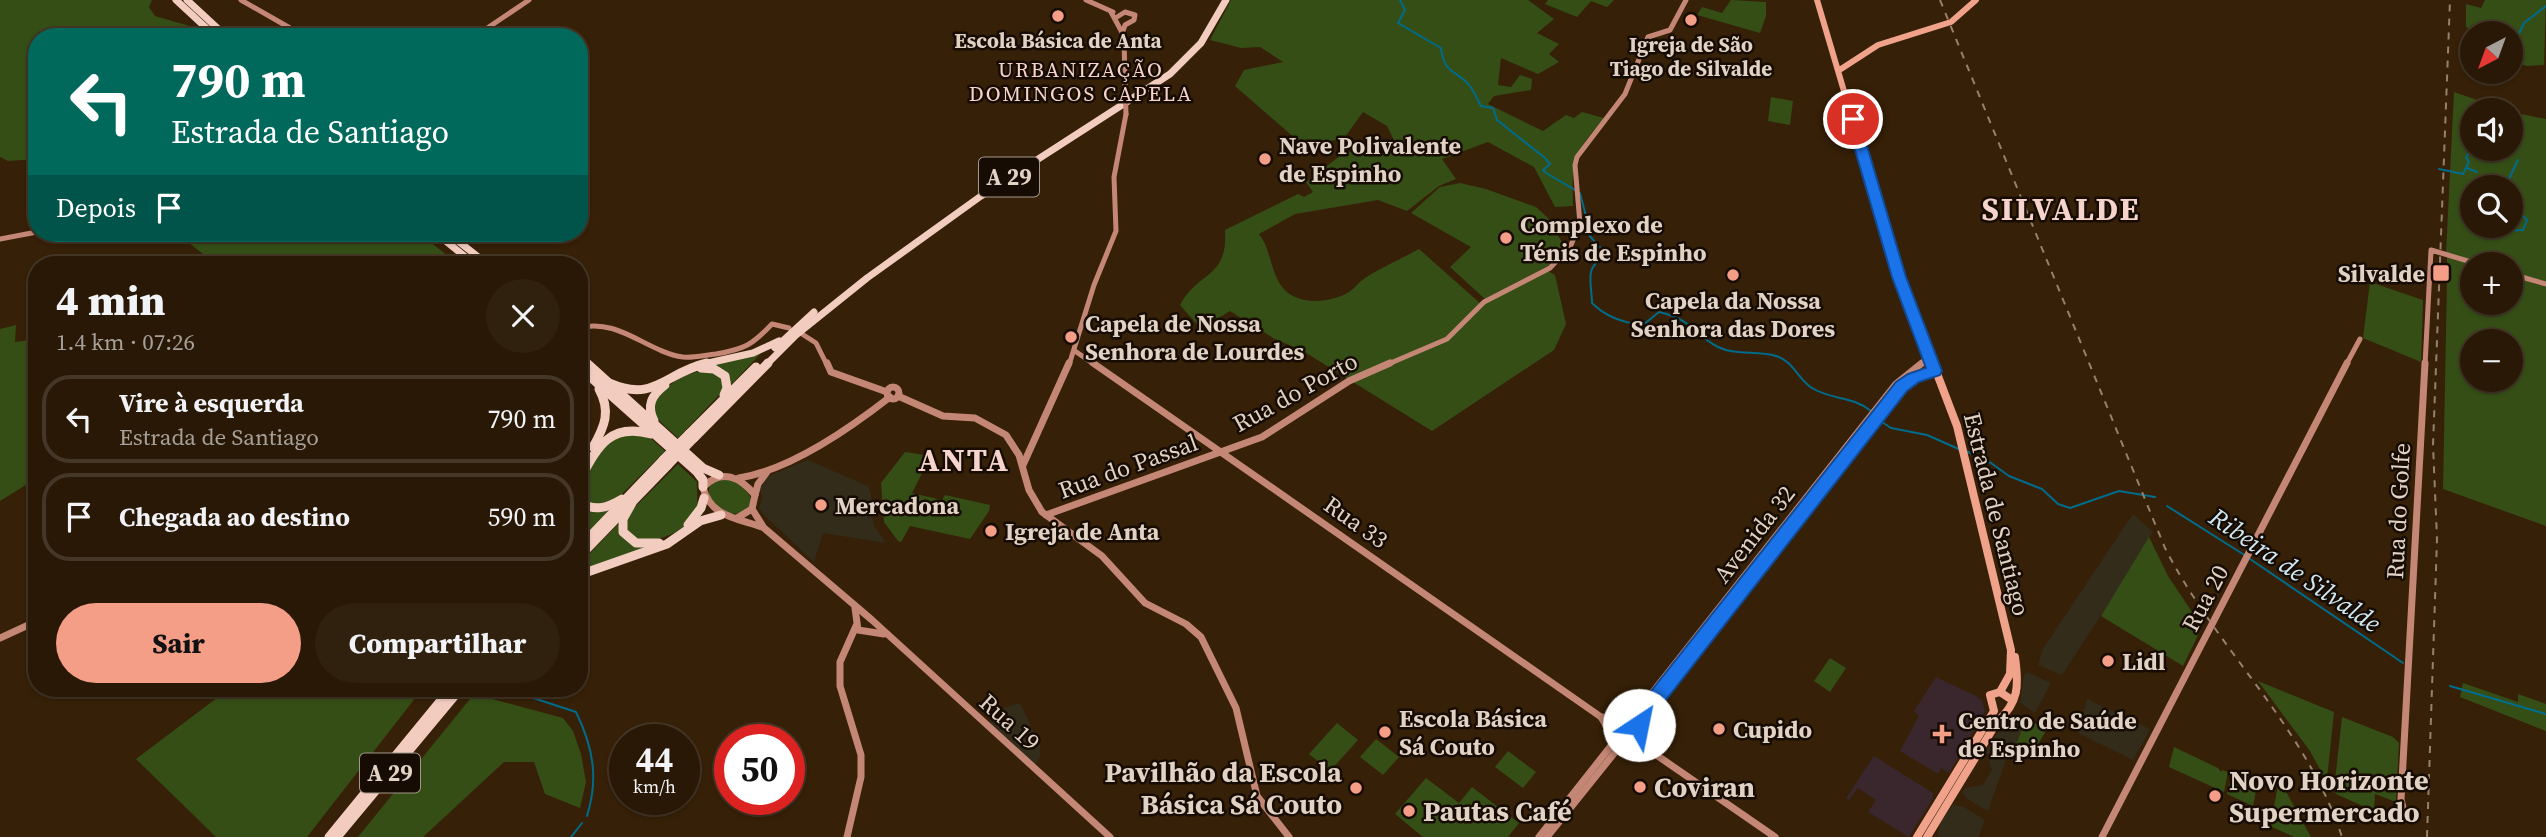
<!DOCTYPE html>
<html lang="pt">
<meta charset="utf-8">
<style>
body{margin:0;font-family:"Source Serif 4",serif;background:#30210f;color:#f1f3f6;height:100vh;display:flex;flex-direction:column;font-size:26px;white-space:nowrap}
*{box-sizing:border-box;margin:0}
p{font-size:23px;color:#a5a09a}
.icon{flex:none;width:38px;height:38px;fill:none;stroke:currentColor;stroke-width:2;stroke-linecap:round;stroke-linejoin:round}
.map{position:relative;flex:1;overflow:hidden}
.details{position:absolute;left:28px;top:256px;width:560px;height:441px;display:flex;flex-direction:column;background:#281805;border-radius:28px;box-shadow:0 2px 5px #0004,0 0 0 2px #443727}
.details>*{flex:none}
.hud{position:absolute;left:28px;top:28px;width:560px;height:214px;border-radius:28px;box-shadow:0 2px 5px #0004,0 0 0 2px #443727;background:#00695c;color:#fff;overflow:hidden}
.needle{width:46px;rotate:221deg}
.buttons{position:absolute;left:2460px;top:21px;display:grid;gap:14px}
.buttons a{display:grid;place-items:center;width:63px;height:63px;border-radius:50%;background:#281805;box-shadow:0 2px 5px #0004,0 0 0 2px #443727;font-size:35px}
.speed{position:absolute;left:609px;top:724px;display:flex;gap:14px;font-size:35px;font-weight:700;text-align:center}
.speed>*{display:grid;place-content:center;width:91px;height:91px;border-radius:50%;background:#281805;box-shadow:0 2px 5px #0004,0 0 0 2px #443727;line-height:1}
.speed small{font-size:18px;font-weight:400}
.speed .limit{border:10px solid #d22;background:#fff;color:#111}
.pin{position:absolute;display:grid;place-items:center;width:60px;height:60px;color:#fff;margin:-30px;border:4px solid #fff;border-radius:50%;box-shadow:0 2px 7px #0007}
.me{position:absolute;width:77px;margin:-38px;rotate:34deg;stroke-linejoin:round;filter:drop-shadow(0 0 5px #0008)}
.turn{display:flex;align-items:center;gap:24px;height:147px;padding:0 28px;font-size:32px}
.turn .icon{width:91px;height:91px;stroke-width:2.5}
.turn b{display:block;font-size:49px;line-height:60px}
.then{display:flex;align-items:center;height:66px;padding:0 28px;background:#0003;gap:14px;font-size:26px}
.round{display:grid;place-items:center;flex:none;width:74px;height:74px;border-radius:37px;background:#30210f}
.head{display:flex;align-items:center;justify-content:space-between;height:119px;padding:0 28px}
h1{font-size:42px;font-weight:800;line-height:52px}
.primary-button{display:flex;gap:14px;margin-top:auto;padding:14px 28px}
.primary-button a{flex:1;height:80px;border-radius:42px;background:#f49e88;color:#111;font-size:28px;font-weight:800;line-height:80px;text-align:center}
.primary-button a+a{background:#30210f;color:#f1f3f6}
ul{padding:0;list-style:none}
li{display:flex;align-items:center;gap:21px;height:88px;margin:0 14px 10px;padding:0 14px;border:4px solid #443727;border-radius:28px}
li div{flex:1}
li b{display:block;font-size:26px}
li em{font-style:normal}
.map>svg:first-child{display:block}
.commercial{fill:#332c1b}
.medical{fill:#39272d}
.green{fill:#354e16;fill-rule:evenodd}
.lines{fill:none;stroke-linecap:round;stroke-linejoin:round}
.stream{stroke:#006c8b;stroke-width:2}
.secondary-far1{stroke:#c58775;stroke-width:5}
.secondary{stroke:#c58775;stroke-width:7}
.primary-far1{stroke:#f1a28a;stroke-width:6}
.primary{stroke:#f1a28a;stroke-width:8}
.highway-far1{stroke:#f3ccc0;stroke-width:7}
.highway{stroke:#f3ccc0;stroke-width:9}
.rail{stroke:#94816e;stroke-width:2;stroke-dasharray:7 7;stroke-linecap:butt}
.secondary-bridge{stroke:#c58775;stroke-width:5}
.highway-bridge{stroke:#f3ccc0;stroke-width:9}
.route{fill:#1a73e8;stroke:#114b97;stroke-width:2}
.poi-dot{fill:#f49e88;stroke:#160c04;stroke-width:2.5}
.labels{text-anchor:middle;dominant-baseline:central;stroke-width:5;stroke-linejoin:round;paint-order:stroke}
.far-poi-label{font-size:21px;font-weight:bold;fill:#e1d2c4;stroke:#160c04}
.far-neighbourhood-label{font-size:21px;letter-spacing:2px;fill:#f6d4cb;stroke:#160c04}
.shield{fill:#160c04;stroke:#a4978a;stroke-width:2}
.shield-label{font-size:23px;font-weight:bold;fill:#e1d2c4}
.poi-label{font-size:24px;font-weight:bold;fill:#e1d2c4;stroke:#160c04;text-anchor:start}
.street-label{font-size:24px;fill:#e1d2c4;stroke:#160c04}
.water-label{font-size:26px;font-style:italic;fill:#d0e8f3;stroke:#160c04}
.near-poi-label{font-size:28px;font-weight:bold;fill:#e1d2c4;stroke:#160c04;text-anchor:start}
.district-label{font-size:32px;font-weight:bold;letter-spacing:2px;fill:#f6d4cb;stroke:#160c04}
</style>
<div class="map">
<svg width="2546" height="837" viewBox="0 0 2546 837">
<rect width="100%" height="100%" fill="#362007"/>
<g class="commercial">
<polygon points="808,460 868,486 871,493 873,524 886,543 823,533 814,562 764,515 759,508 762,498 760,489 768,476"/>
<polygon points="2133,514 2153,532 2140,555 2062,675 2038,665 2043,649"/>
<polygon points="2027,672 2051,683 2035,713 2020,703 2024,675"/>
<polygon points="2087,699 2150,729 2133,760 2078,733"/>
<polygon points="1020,703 1040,745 1040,757 1035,765 990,723 991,712"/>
<polygon points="2017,716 2026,719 2014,750 2007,757 1988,811 1967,799 1962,792 1965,788 1983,785 1992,770 1986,751 2008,717"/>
<polygon points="1953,805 1962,806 1985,820 1978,837 1938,837 1940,823"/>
</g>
<g class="medical">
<polygon points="1936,677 1976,696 1982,701 1985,711 1949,773 1941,768 1938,774 1900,751 1919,716 1914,711"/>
<polygon points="1874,756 1933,793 1933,798 1909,837 1868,812 1876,800 1858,788 1849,800 1846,798"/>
</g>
<g class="green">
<polygon points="0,0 152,0 149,7 155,16 193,27 200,34 198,37 37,37 37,159 8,161 0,157"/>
<path d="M1231,0H1528L1554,19L1537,33L1559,44L1549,54L1559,62L1538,74L1501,58L1498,85L1511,87L1520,75L1532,79L1531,90L1494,96L1488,104L1543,131L1566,115L1574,118L1582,112L1604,118C1572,158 1572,155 1573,206L1555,207L1534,167L1488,142L1442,159L1456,179L1439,186L1407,211L1378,200L1295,214L1259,234C1271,249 1270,272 1283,288C1297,306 1331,303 1349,292C1355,288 1359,282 1365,278C1382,267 1401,259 1419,249L1482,305L1548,271L1555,275L1566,324L1554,350L1432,431L1303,351L1273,338L1230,311L1201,329L1180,305C1199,270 1228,279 1225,230L1298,194L1304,197L1313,192L1306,182L1345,152L1382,151L1394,140L1387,126L1363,112L1345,137L1331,141L1296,139L1235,86L1244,70L1283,62L1260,47L1241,48L1210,40Z"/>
<polygon points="1548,0 1614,0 1607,7 1591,1 1577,17 1545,4"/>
<polygon points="1731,0 1766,2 1766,16 1760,33 1697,15 1702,7 1722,13"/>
<polygon points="2485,0 2546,0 2544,65 2527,66 2511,61 2511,33 2479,33 2466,27 2466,4 2481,8"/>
<path d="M2454,92L2506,110H2473V149H2511V112L2546,119V282L2511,272V264H2485L2446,253ZM2473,187H2511V226H2473Z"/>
<polygon points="1771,97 1793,101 1790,125 1768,121"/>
<polygon points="1460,183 1486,189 1536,207 1547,217 1563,244 1562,250 1548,266 1485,299 1450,267 1471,247 1411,213 1440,187"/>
<polygon points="186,233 419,233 458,264 195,264 203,254 181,237"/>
<path d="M2447,257L2473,265V303H2511V276L2546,287V526L2443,489L2447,278L2449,279V273L2447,272ZM2473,341H2511V380H2473Z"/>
<polygon points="2370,282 2423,300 2421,362 2363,338"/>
<polygon points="16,325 15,342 37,339 37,478 0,501 0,329"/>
<polygon points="762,352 731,385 707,366"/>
<path d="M710,370L722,377L724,390L678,438L653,415V401C669,384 685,371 710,370Z"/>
<path d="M624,433L649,437L665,451L619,497L596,506L583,501C575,485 593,456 605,445C610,440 618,437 624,433Z"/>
<polygon points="905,452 931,456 912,493 942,500 945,495 990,505 989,511 970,539 910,526 901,542 898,541 884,522 881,483"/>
<path d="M678,464L697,482C696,490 699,502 696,510C686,533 660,541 638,541L628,533L626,522L630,512Z"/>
<path d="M727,477C739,484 753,490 751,506C734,520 724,513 709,500V484Z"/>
<polygon points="579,508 592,512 610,509 579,543"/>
<polygon points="617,525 620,525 621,532 652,545 579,573 579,565"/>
<polygon points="2149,537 2168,576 2202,627 2183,666 2101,616"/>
<polygon points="1830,658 1846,668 1830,692 1814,681"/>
<polygon points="2258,681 2334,712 2327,779 2323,775 2310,751"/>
<polygon points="2463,683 2518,702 2518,694 2546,704 2546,731 2460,697"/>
<polygon points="230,688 423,688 307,837 216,837 136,759"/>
<polygon points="474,694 563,718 573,731 581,754 586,782 580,808 545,794 534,762 504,762 423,837 358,837"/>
<polygon points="2342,717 2393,737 2399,743 2396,802 2375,794 2374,811 2336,794 2334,790"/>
<polygon points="2026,719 2047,729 2030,758 2014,750"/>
<polygon points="1337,723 1358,740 1330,771 1309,754"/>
<polygon points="1376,739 1399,757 1383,775 1360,757"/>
<polygon points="2174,747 2218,768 2221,772 2222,770 2228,772 2224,792 2169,767"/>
<polygon points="1508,751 1536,772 1523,788 1495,767"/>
<polygon points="2231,774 2257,786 2253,806 2227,794"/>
<polygon points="1426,778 1459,803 1472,787 1519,823 1508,837 1423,837 1395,814"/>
<polygon points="2278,786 2285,790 2311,837 2294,837 2270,826"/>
</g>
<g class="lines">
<g class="stream">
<path d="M1400,0L1405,10L1398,23L1441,48C1444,75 1457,70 1469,85C1474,91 1477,99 1481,106L1493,108L1497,120L1545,158L1550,164L1543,170L1546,173L1575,190"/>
<polyline points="2514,44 2524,23 2546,6"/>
<polyline points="2467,168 2477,172"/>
<polyline points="2439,169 2463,174 2469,162 2466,157 2473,147"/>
<polyline points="2491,182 2500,187"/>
<polyline points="2505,187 2518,160"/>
<polyline points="1580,193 1587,220"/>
<path d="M1587,224L1589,235L1603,251C1602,261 1593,262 1591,272C1589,281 1592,293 1592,303C1606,317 1623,323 1643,325L1659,312C1694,320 1692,334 1718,347C1736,356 1757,350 1776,356C1793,361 1798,379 1812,388C1831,400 1853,396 1871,411"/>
<polyline points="2502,231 2523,230 2527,220 2511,204"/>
<polyline points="1879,420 1891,428 1927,435 1961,450"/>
<polyline points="1966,451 1991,463 2009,476 2042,489 2058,504 2070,508 2119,491 2155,497"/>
<polyline points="2167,506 2246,556"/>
<polyline points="2250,559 2403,663"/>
<polyline points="2450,686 2546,714"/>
<path d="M494,688L512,691L576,712C593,747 599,778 587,816"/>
<polyline points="571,837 582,823"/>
</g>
<g class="secondary-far1">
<polyline points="241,0 290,28 316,37"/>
<polyline points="1086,0 1113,12"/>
<polyline points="1111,12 1124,36 1125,84"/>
<polyline points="1117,17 1125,12 1135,15 1134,20 1125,25 1123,31"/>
<polyline points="474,37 529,0"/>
<polyline points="0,239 37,232"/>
<polyline points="2511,274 2546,284"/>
<path d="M579,328C618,317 647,352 683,357C694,358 705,355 716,354C745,349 752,345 772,324L789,328"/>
<polyline points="802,334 816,343 827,365"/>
<polyline points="1075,351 1095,365"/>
<polyline points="1069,365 1094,285 1116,231 1114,177 1126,114"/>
<polyline points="1386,365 1447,339 1484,302 1550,268 1571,245 1580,224 1575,165 1577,157 1625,94 1648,37 1670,30 1686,0"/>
<polyline points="1920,365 1929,358"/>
<polyline points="2346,365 2360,339"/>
<polyline points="2425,365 2431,250 2478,264"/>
</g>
<g class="secondary">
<polyline points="827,363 831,372 887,392"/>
<polyline points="1093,363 1601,717"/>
<circle cx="893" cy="393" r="6"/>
<polyline points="898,396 943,416 975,418 1006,435 1019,455 1029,490 1042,512 1102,556 1145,603 1186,624 1201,637 1236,708 1257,796 1289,837"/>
<polyline points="1023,465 1069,363"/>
<path d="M739,478C790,470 849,429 890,397"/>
<polyline points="755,495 758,484 767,472"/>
<polyline points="752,509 764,528 872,620 1110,837"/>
<polyline points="1046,515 1262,437 1349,381 1390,363"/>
<path d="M737,518L752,509L755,495C740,477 722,468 703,487C710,517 737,518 762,527"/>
<polyline points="855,608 858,630 884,634"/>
<polyline points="0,638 37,621"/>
<polygon points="1601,717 1632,720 1641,730 1639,743 1628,747 1614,739"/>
<polyline points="1628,718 1634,716 1896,384 1922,363"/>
<polyline points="1638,725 1639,720 1901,386 1934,371"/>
<polyline points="1639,743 1775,837"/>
<polyline points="2405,816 2401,799 2425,363"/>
<polyline points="847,837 861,777 861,755 840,686 840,662 856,626"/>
<polyline points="1539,837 1614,742"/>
<polyline points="1547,837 1620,746"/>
<polyline points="2102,837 2347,363"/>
</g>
<g class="primary-far1">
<polyline points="1817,0 1899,277 1933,365"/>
<polyline points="1841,69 1878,45 1951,22 1976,0"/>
</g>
<g class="primary">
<polyline points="1933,363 1957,426 2011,650 2010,674 2000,692"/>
<polyline points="1917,837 1994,711 1990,695 2000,692 2012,700"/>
<path d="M1927,837L1997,722C2019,702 2019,686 2015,657"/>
</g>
<g class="highway-far1">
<polyline points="176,0 216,37"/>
<polyline points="187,0 227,37"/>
<polyline points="436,233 474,264"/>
<polyline points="448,233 487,264"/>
<polyline points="775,348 814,312"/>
<polyline points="579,356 589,365"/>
<polyline points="699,365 753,353 779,341"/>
<polyline points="766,365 796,335 867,278 981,196 1170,74 1201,43 1226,0"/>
</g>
<g class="highway">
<polyline points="587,363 703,468 719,475"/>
<polyline points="579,367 697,472 703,480 703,487"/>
<polyline points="701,368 714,369 725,376 727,388 724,395"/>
<path d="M609,383C655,403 664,373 707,363"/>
<path d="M654,421C646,405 652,395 665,385"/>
<polyline points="689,434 756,367"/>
<polyline points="694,438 768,363"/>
<path d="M593,447C605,426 611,411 599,389"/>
<path d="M579,481C597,448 609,422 651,434"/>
<path d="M579,502C594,512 607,508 622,499"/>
<polyline points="632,503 623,519 623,532 636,543 659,543"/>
<polyline points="688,525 701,508 704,498"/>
<polyline points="579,548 663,460"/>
<polyline points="579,557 668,465"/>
<polyline points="579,575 667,544 700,521 721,515"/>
<polyline points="329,837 451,688"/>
<polyline points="337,837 461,688"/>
</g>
<g class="rail">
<path d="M1940,0L2165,548C2217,650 2306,727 2342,837"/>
<polyline points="2427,837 2437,539 2433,445 2450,0"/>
</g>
<polyline class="secondary-bridge" points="1125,84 1126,114"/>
<g class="highway-bridge">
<polyline points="663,460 689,434"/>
<polyline points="668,465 694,438"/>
</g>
</g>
<polygon class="route" points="1853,115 1859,119 1906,277 1942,371 1940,375 1919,382 1907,391 1648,723 1645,731 1639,734 1632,731 1629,725 1633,714 1896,382 1908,374 1926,368 1892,277 1846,119"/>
<g class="poi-dot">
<circle cx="1058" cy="16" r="7"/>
<circle cx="1691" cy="20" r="7"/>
<circle cx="1265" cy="159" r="7"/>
<circle cx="1506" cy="238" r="7"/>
<rect x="2432" y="264" width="18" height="18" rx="3.5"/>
<circle cx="1733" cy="275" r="7"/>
<circle cx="1071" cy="337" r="7"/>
<circle cx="821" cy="505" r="7"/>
<circle cx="991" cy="531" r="7"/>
<circle cx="2108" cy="661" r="7"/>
<circle cx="1719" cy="729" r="7"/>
<circle cx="1385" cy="732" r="7"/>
<path d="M1938.5 723.5h7v7h7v7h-7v7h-7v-7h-7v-7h7z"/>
<circle cx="1640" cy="787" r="7"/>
<circle cx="1356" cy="788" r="7"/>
<circle cx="2215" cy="796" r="7"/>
<circle cx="1409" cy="811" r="7"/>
</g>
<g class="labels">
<g class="far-poi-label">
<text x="1058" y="40">Escola Básica de Anta</text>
<text x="1691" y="44">Igreja de São<tspan x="1691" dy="24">Tiago de Silvalde</tspan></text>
</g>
<g class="far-neighbourhood-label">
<text x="1081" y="69">URBANIZAÇÃO<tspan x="1081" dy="24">DOMINGOS CAPELA</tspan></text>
</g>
<g class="shield">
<rect x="979" y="157.5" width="60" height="39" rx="5"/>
<rect x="360" y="753.5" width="60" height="39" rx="5"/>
</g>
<g class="shield-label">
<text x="1009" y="177">A 29</text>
<text x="390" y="773">A 29</text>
</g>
<g class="poi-label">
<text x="1279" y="145">Nave Polivalente<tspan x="1279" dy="28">de Espinho</tspan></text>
<text x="1520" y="224">Complexo de<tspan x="1520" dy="28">Ténis de Espinho</tspan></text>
<text x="2425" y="273" text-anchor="end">Silvalde</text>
<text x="1733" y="300" text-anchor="middle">Capela da Nossa<tspan x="1733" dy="28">Senhora das Dores</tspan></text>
<text x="1085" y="323">Capela de Nossa<tspan x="1085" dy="28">Senhora de Lourdes</tspan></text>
<text x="835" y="505">Mercadona</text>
<text x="1005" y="531">Igreja de Anta</text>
<text x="2122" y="661">Lidl</text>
<text x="1399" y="718">Escola Básica<tspan x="1399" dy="28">Sá Couto</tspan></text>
<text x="1958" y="720">Centro de Saúde<tspan x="1958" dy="28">de Espinho</tspan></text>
<text x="1733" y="729">Cupido</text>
</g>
<g class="street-label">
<text transform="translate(1295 392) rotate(-29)">Rua do Porto</text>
<text transform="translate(1128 466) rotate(-20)">Rua do Passal</text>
<text transform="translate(2398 511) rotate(-87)">Rua do Golfe</text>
<text transform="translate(1997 514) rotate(76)">Estrada de Santiago</text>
<text transform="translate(1356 522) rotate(35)">Rua 33</text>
<text transform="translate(1754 534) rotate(-52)">Avenida 32</text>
<text transform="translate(2205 598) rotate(-62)">Rua 20</text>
<text transform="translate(1010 722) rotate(42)">Rua 19</text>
</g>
<g class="water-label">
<text transform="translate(2295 570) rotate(34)">Ribeira de Silvalde</text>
</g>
<g class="near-poi-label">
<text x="1342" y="772" text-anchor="end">Pavilhão da Escola<tspan x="1342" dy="32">Básica Sá Couto</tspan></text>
<text x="2229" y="780">Novo Horizonte<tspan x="2229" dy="32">Supermercado</tspan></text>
<text x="1654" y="787">Coviran</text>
<text x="1423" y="811">Pautas Café</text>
</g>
<g class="district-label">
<text x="2061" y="209">SILVALDE</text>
<text x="964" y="460">ANTA</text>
</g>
</g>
</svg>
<div class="buttons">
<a><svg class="needle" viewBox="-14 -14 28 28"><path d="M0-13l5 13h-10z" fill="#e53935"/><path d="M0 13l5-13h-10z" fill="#a5a09a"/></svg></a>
<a><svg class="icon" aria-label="sound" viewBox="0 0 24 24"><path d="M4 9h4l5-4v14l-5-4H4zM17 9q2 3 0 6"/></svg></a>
<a><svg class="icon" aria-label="search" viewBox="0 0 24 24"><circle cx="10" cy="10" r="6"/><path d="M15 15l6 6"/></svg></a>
<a>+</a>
<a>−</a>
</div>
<div class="speed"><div>44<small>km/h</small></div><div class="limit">50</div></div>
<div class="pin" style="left:1853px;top:119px;background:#d93025"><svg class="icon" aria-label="arrive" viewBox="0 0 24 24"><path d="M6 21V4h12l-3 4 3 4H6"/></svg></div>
<svg class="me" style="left:1639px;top:725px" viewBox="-20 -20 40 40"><circle r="19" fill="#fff"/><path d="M0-13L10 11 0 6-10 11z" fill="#1a73e8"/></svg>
<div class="hud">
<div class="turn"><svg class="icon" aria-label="left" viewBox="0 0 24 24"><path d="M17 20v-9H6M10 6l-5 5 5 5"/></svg><div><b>790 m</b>Estrada de Santiago</div></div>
<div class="then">Depois<svg class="icon" aria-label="arrive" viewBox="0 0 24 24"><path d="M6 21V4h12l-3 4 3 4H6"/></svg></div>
</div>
<section class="details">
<div class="head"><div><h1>4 min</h1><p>1.4 km · 07:26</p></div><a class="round"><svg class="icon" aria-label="close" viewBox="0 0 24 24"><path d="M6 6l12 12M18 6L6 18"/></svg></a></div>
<ul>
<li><svg class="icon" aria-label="left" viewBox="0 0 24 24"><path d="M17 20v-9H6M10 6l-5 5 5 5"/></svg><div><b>Vire à esquerda</b><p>Estrada de Santiago</p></div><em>790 m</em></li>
<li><svg class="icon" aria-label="arrive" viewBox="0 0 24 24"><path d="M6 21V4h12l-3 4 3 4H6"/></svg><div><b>Chegada ao destino</b></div><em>590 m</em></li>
</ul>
<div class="primary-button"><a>Sair</a><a>Compartilhar</a></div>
</section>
</div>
